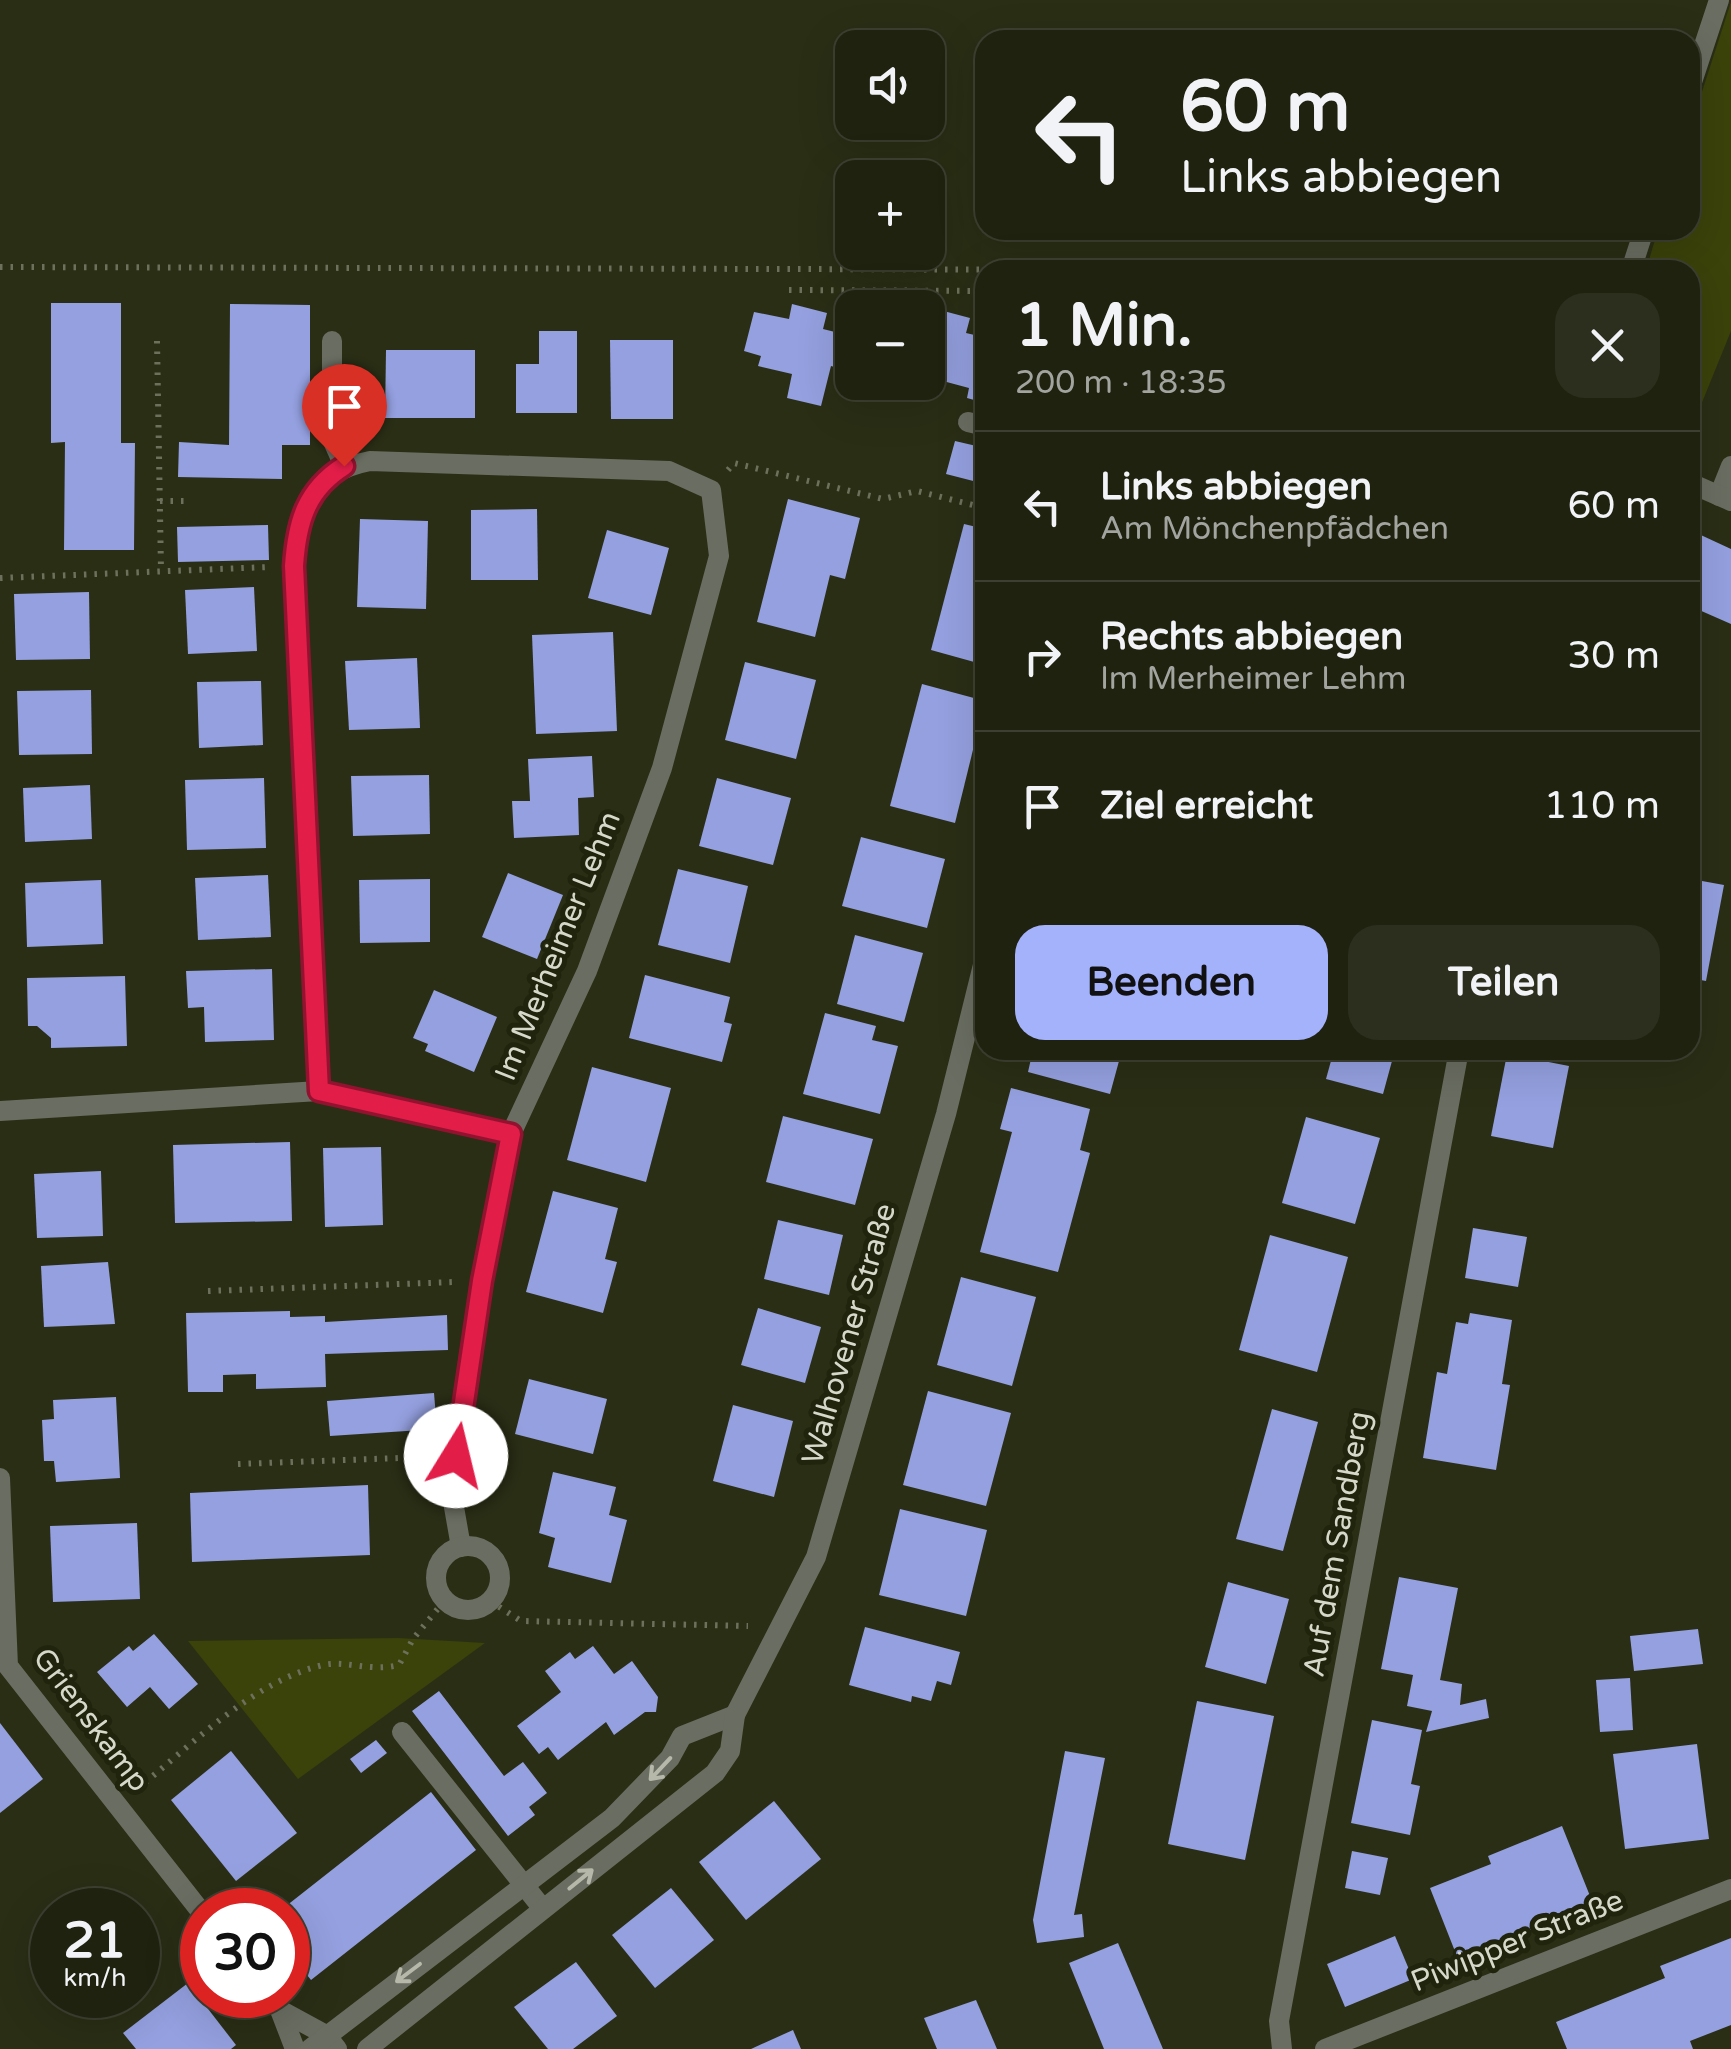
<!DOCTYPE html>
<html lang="de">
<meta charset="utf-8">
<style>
body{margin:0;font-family:"Varela Round",sans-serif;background:#2d2f1e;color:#f1f3f6;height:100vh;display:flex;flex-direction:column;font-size:38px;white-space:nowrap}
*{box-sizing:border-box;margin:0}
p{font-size:32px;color:#a2a49f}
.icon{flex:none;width:55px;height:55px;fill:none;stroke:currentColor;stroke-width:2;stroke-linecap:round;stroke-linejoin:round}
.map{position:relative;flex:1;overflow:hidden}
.side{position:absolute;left:975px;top:260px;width:725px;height:800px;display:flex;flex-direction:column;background:#202210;border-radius:30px;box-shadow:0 10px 40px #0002,0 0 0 2px #3d3f30}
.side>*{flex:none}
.hud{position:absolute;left:975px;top:30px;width:725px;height:210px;border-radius:30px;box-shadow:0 10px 40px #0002,0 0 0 2px #3d3f30;background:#202210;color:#f1f3f6;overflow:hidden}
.fabs{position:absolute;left:835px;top:30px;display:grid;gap:20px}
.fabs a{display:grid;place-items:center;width:110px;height:110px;border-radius:20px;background:#202210;box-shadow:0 10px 40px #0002,0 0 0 2px #3d3f30;font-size:50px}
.speed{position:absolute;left:30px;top:1888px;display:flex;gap:20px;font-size:50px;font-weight:700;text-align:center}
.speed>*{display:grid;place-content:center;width:130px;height:130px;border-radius:50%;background:#202210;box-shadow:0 10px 40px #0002,0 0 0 2px #3d3f30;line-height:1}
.speed small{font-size:25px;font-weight:400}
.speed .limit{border:15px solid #d22;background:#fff;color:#111}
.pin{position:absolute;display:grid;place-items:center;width:85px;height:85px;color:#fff;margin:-102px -42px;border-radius:50% 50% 50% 0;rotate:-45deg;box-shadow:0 0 10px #0007}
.pin .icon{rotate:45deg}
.me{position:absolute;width:110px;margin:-55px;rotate:9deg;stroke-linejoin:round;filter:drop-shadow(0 0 8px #0008)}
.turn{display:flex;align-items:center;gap:35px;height:210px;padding:0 40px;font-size:45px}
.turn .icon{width:130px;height:130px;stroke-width:2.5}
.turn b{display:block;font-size:70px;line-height:85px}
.round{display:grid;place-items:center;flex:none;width:105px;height:105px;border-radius:30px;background:#2d2f1e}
.summary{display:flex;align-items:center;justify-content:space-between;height:170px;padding:0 40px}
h1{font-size:60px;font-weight:700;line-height:75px}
.primary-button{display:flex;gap:20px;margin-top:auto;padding:20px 40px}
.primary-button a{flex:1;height:115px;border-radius:30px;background:#a4b2fc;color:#111;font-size:40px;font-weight:700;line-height:115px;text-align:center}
.primary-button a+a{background:#2d2f1e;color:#f1f3f6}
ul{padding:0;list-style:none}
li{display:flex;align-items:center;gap:30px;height:150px;padding:0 40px;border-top:2px solid #3d3f30}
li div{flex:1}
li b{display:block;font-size:38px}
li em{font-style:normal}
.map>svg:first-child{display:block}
.green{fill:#3b420a}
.building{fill:#94a0df}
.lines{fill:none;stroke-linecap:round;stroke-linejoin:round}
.path{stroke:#6d715c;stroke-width:6;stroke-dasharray:2.5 8;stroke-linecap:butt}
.lane{stroke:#6a6d61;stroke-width:20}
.street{stroke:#6a6d61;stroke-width:20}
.oneway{stroke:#b6b9aa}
.route-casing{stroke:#92132f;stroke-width:25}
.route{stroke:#e11d48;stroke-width:18}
.labels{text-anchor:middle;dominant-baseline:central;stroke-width:10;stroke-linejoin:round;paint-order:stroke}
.street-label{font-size:30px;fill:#d6d9ca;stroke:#20240c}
</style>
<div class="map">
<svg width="1731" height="2049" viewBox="0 0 1731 2049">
<rect width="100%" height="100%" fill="#2a2e15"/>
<g class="green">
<polygon points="1731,2 1731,331 1690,432 1690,270 1646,270 1658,230 1690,230 1690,129"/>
<polygon points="398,1638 485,1643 298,1779 188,1641"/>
</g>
<g class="building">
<polygon points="51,303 121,303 121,443 135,443 134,550 64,550 65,442 51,443"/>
<polygon points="230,304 310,305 310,445 282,445 282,479 178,477 179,442 229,445"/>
<polygon points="792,304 827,313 823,329 839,333 844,315 852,317 852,372 831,366 821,406 787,398 792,374 758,366 761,356 744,351 754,312 789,319"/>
<polygon points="936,309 970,318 966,333 983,337 976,365 985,367 985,403 967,398 969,388 928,377 928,323 932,324"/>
<polygon points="539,331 577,331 577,413 516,413 516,364 539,364"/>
<polygon points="610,340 673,340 673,419 611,419"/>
<polygon points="386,350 475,350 475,418 385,418"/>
<polygon points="955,441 985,448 985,484 946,474"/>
<polygon points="788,499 860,518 845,579 830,575 815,637 757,622"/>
<polygon points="537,509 538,580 471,580 471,510"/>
<polygon points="360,519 428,521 426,609 357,607"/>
<polygon points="964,524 985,529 985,665 931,650"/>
<polygon points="268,525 269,560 178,562 177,527"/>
<polygon points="607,530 669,548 651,615 588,598"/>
<polygon points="1690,530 1731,549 1731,624 1690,606"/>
<polygon points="254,587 257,651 188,654 185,590"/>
<polygon points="89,592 90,659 16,660 14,594"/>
<polygon points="613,632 617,731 536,734 532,635"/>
<polygon points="417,658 420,728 349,730 345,661"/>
<polygon points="745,662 816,680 796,759 725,740"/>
<polygon points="261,681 263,745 199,748 197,682"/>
<polygon points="922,684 985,701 955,823 890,806"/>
<polygon points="91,690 92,754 19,755 17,691"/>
<polygon points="592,756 594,797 578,798 579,835 514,838 512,801 530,801 528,759"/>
<polygon points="429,775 430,834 353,836 351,776"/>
<polygon points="264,778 266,848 187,850 185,780"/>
<polygon points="717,778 791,798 773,865 699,846"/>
<polygon points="90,785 92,839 25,842 23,788"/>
<polygon points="861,837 945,859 927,928 842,906"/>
<polygon points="678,869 748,886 730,963 658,945"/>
<polygon points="508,873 563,895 537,959 482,937"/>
<polygon points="268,875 271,937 198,940 195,878"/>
<polygon points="430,879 430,942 360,943 359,880"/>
<polygon points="1691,879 1724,885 1706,981 1690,978"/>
<polygon points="101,880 103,944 27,947 25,883"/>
<polygon points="855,935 923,953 904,1022 837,1004"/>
<polygon points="272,969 274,1040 205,1042 204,1007 188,1008 186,971"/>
<polygon points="645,975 730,997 724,1022 732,1024 722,1062 629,1038"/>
<polygon points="125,976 127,1046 51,1048 51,1038 37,1026 28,1026 27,978"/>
<polygon points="434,990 497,1017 474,1072 425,1051 428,1044 413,1038"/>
<polygon points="825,1013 876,1026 872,1040 898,1046 880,1114 803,1094"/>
<polygon points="1033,1050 1122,1050 1110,1094 1028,1072"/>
<polygon points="1334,1050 1395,1050 1383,1094 1326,1079"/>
<polygon points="1507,1054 1569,1066 1553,1148 1491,1136"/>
<polygon points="592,1067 671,1088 646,1182 567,1160"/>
<polygon points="1011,1088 1090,1109 1080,1150 1090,1153 1058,1272 980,1252 1012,1132 1000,1129"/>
<polygon points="783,1116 873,1139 855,1205 766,1182"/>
<polygon points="1306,1117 1380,1138 1355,1224 1282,1203"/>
<polygon points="290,1142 292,1221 175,1223 173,1145"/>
<polygon points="381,1147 383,1225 325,1227 323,1148"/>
<polygon points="101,1171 103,1236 37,1238 34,1174"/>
<polygon points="553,1191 618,1208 605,1259 617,1262 603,1313 526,1292"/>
<polygon points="778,1220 843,1235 829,1295 764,1279"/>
<polygon points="1473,1228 1527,1237 1518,1287 1465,1278"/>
<polygon points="1270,1235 1348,1257 1317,1372 1239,1350"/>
<polygon points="108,1262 115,1324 44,1327 41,1266"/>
<polygon points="961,1277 1036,1297 1012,1386 937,1365"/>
<polygon points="758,1308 821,1327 805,1383 741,1365"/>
<polygon points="290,1311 290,1317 325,1316 325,1322 447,1315 448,1350 325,1354 326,1387 256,1389 256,1374 223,1375 223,1392 188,1392 186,1313"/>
<polygon points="1470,1313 1512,1320 1502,1384 1510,1385 1496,1470 1423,1458 1437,1372 1447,1374 1456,1322 1468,1324"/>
<polygon points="529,1379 607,1399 593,1454 515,1434"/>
<polygon points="928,1391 1011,1413 986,1506 903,1485"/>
<polygon points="434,1393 437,1429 330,1436 327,1401"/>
<polygon points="116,1397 120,1478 56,1482 54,1461 44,1461 42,1420 54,1419 53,1400"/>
<polygon points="733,1405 793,1421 774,1497 713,1481"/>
<polygon points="1272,1409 1318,1422 1283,1551 1236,1539"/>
<polygon points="553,1472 616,1487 609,1515 627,1520 611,1583 548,1567 555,1538 539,1533"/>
<polygon points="368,1485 370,1555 192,1562 190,1493"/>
<polygon points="900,1509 987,1530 966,1616 879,1595"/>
<polygon points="137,1523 140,1599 53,1602 50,1526"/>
<polygon points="1399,1577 1458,1588 1440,1680 1462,1684 1460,1705 1486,1699 1489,1718 1426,1732 1432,1711 1407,1706 1413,1675 1381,1669"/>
<polygon points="1228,1582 1289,1599 1266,1684 1205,1667"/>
<polygon points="865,1627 960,1652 951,1685 937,1681 931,1701 912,1696 911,1702 849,1685"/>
<polygon points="1698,1629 1703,1664 1634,1671 1630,1636"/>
<polygon points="154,1634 198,1684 169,1709 150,1687 127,1707 97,1672 129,1646 133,1651"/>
<polygon points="593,1646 614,1674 632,1661 658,1697 656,1712 645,1712 614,1735 606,1722 558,1760 548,1747 539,1754 517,1726 561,1692 545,1671 570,1652 575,1659"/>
<polygon points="1630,1678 1633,1730 1600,1732 1596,1680"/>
<polygon points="439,1691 504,1776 523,1762 547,1793 529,1807 535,1815 508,1836 412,1711"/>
<polygon points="1197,1701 1274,1716 1245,1860 1168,1844"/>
<polygon points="1372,1720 1422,1730 1411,1784 1420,1786 1410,1835 1351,1823"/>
<polygon points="0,1723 43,1779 0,1813"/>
<polygon points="376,1740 387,1753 361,1773 350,1759"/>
<polygon points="1697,1744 1709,1839 1625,1849 1613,1754"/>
<polygon points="231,1751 297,1833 236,1881 171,1800"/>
<polygon points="1065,1751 1105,1758 1074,1915 1082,1914 1084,1937 1037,1943 1033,1920"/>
<polygon points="431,1792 476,1850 311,1980 288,1951 288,1910 281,1910"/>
<polygon points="774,1801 821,1859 746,1920 699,1862"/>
<polygon points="1562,1826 1594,1906 1458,1959 1430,1888 1491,1864 1488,1856"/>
<polygon points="1352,1851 1388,1858 1380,1895 1345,1888"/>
<polygon points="671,1888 714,1940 655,1988 612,1935"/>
<polygon points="1395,1936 1413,1979 1345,2007 1327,1964"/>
<polygon points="1731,1938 1731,2025 1690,2041 1693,2049 1567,2049 1556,2022 1665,1978 1660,1966"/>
<polygon points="1118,1943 1163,2049 1104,2049 1069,1963"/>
<polygon points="576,1962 617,2016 573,2049 548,2049 514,2007"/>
<polygon points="188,1983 236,2045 231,2049 136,2049 123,2033"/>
<polygon points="976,2000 997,2049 937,2049 924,2018"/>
<polygon points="793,2030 801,2049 751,2049"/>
</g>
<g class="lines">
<g class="path">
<polyline points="0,267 1160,270"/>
<polyline points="789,290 985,291"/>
<polyline points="157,341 161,570"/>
<polyline points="728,470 734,463 883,499 917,491 985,508"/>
<polyline points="160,501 185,501"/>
<polyline points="0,578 268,567"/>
<polyline points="208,1291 455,1282"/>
<polyline points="238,1464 427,1457"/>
<polyline points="490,1601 521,1621 748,1626"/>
<path d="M137,1789C192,1745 253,1681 323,1665C346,1660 369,1672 399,1665L413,1639L445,1600"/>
</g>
<g class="lane">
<polyline points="332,341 332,439 344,466"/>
<polyline points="968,422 985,426"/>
<polyline points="1719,496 1731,466"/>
<polyline points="402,1732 543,1909"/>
</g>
<g class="street">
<polyline points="1690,88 1719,0"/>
<polyline points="1631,270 1644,230"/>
<polyline points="1690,483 1731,501"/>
<path d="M319,1091L293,565C298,508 310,473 370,461L669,471L711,490L719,556L662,768L587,971L511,1134L482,1281L451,1490L461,1547"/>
<polyline points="0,1111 319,1091 511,1134"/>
<polyline points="0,1478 8,1666 202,1913"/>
<circle cx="468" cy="1578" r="32"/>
<polyline points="268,1995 280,2010 295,2049"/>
<polyline points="280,2010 326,2035 337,2049"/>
<polyline points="310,2049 612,1818 670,1758 682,1736 735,1715"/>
<polyline points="367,2049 715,1773 730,1751 735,1715 816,1557 946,1114 985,957"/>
<polyline points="1282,2049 1279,2021 1459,1050"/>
<polyline points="1325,2049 1731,1889"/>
</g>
</g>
<defs><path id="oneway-shaft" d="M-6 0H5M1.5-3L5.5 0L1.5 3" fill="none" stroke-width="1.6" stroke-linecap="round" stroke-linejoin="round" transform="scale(2.5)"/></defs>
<g class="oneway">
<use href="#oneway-shaft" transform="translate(660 1769) rotate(133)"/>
<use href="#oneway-shaft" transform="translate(581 1879) rotate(-39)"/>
<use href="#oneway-shaft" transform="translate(408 1973) rotate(143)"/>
</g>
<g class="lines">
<g class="route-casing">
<path id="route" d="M344,466C306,490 297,522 294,566L319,1091L511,1134L482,1281L456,1456"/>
</g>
<use href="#route" class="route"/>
</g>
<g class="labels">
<g class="street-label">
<text transform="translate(558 946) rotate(-68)">Im Merheimer Lehm</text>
<text transform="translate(849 1334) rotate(-74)">Walhovener Straße</text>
<text transform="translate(1337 1544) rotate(-80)">Auf dem Sandberg</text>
<text transform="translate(91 1720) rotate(53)">Grienskamp</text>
<text transform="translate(1517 1941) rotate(-22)">Piwipper Straße</text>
</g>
</g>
</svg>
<div class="fabs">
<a><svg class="icon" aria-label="sound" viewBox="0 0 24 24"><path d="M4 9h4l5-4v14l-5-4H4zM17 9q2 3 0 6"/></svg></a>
<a>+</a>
<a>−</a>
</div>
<div class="speed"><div>21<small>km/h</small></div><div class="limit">30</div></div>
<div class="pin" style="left:344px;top:466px;background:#d93025"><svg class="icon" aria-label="arrive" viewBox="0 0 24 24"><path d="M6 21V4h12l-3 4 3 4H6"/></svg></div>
<svg class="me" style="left:456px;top:1456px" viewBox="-20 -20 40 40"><circle r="19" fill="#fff"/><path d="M0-13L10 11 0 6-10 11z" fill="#e11d48"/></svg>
<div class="hud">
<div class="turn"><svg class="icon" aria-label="left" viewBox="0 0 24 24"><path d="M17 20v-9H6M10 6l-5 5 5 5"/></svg><div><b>60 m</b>Links abbiegen</div></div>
</div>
<section class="side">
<div class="summary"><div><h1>1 Min.</h1><p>200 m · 18:35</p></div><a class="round"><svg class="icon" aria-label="close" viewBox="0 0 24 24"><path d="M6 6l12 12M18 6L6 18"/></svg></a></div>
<ul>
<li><svg class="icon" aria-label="left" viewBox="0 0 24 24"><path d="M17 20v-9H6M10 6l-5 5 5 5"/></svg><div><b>Links abbiegen</b><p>Am Mönchenpfädchen</p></div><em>60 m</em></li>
<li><svg class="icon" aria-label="right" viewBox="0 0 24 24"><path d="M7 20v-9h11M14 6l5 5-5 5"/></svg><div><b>Rechts abbiegen</b><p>Im Merheimer Lehm</p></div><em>30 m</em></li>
<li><svg class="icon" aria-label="arrive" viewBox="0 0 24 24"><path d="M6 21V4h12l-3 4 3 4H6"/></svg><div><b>Ziel erreicht</b></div><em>110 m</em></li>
</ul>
<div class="primary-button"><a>Beenden</a><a>Teilen</a></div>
</section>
</div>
